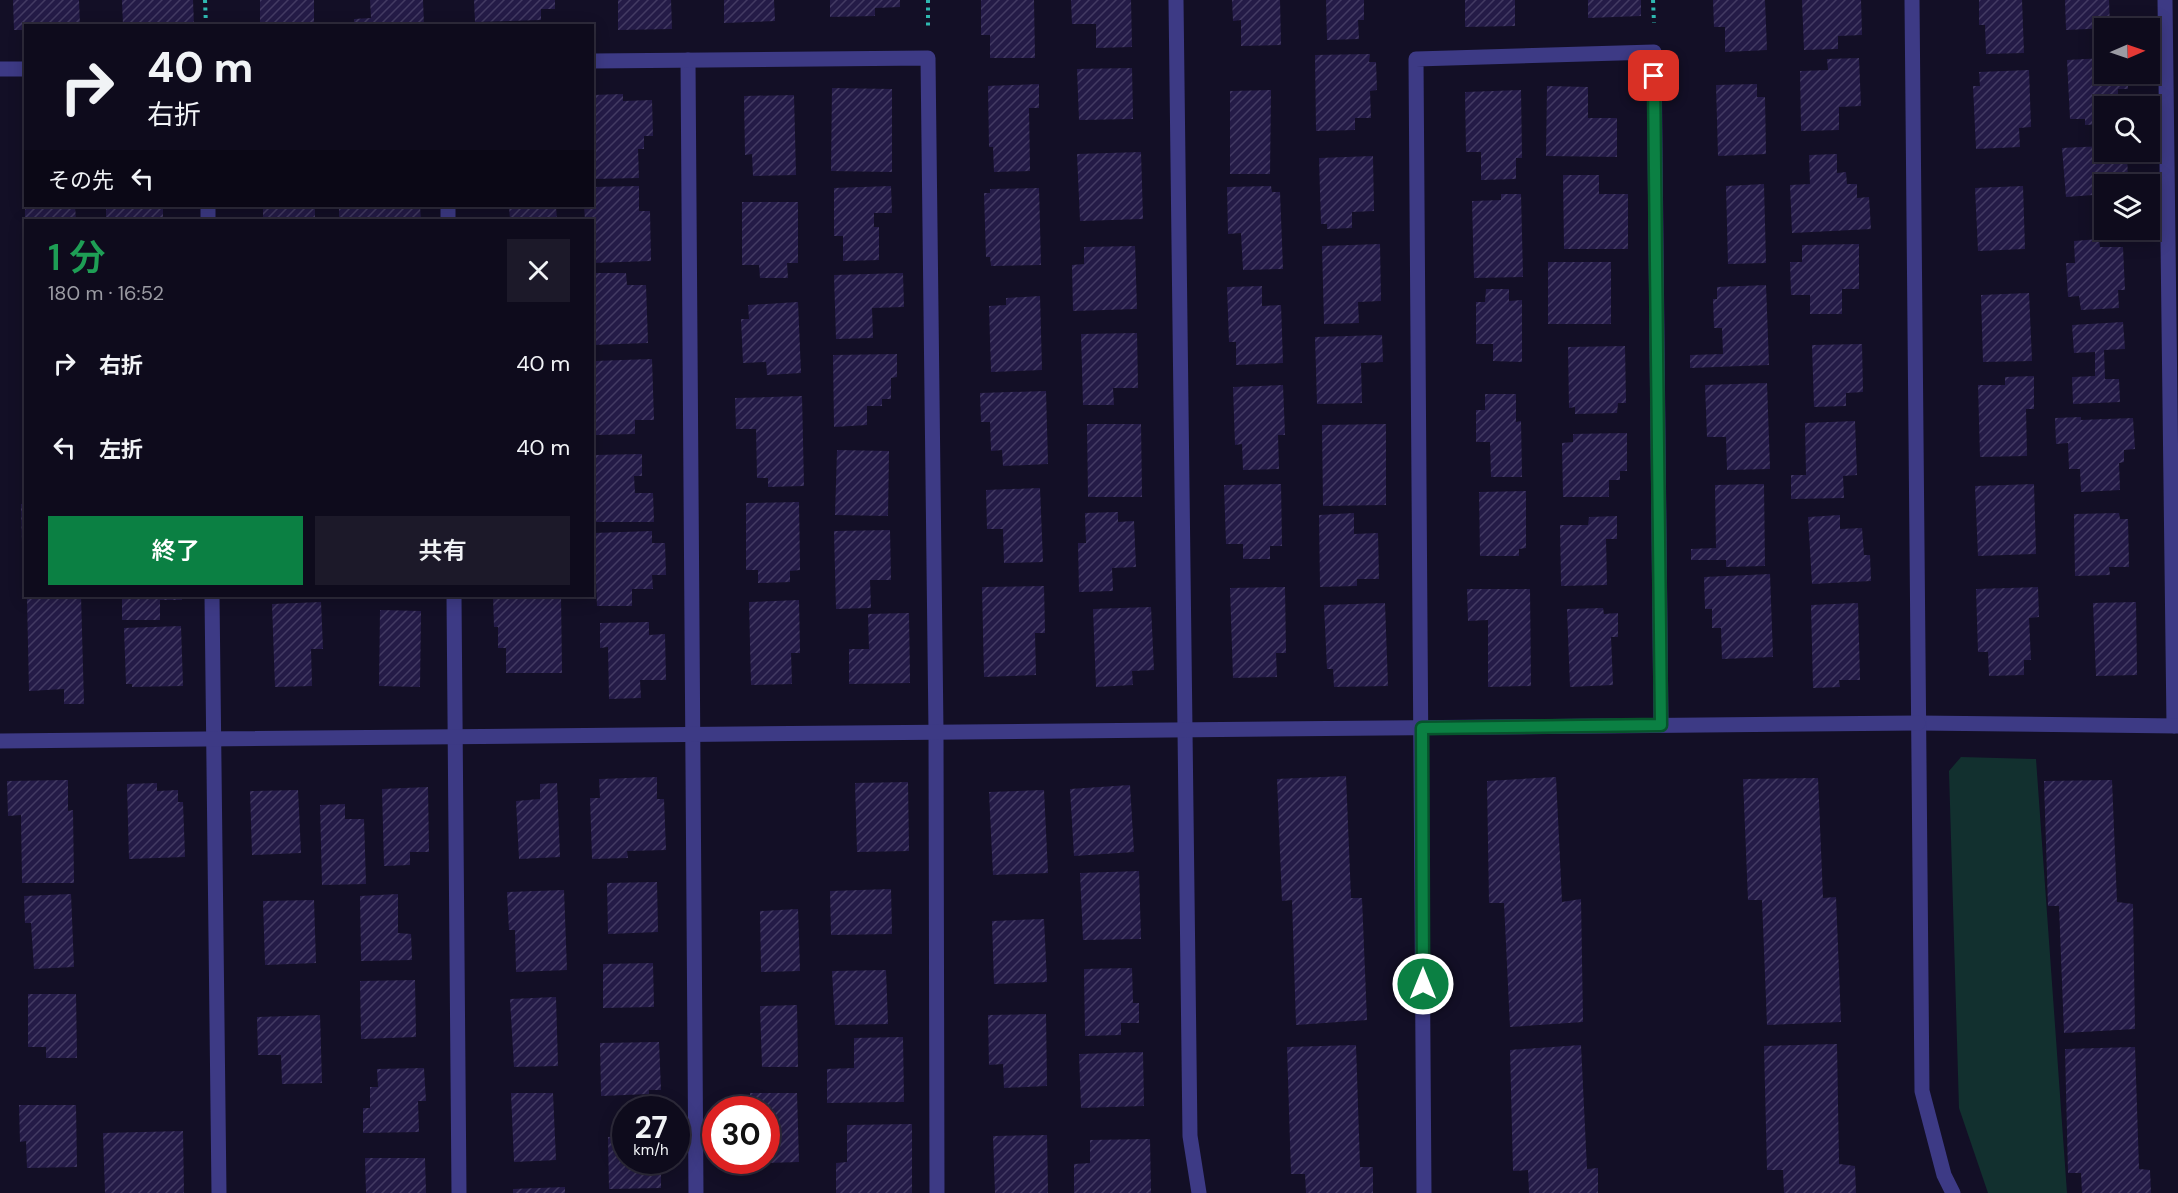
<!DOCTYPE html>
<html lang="ja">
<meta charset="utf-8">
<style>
body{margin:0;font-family:"DM Sans","Noto Sans JP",sans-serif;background:#1c1929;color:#f1f3f6;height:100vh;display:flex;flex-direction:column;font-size:22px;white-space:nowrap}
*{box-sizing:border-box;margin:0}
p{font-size:20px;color:#9b9ba3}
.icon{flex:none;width:33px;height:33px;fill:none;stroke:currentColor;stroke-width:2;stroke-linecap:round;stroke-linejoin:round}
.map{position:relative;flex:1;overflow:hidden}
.sheet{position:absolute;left:24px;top:219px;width:570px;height:378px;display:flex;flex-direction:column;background:#0e0b1c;border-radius:0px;box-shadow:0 3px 15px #0003,0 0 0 2px #2e2b3b}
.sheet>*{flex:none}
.guide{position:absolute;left:24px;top:24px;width:570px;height:183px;border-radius:0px;box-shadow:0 3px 15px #0003,0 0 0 2px #2e2b3b;background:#0e0b1c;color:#f1f3f6;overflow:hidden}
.needle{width:39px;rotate:88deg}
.tools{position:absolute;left:2094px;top:18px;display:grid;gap:12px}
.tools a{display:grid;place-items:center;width:66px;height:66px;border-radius:0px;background:#0e0b1c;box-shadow:0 3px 15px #0003,0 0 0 2px #2e2b3b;font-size:30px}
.speed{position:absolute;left:612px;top:1096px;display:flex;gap:12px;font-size:30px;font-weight:700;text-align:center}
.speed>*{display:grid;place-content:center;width:78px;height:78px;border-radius:50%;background:#0e0b1c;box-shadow:0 3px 15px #0003,0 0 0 2px #2e2b3b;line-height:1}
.speed small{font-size:15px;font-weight:400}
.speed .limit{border:9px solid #d22;background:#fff;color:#111}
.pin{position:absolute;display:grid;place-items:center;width:51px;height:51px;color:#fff;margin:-26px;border-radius:12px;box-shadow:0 3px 9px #0006}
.me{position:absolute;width:66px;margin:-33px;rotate:0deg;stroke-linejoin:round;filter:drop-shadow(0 0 4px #0008)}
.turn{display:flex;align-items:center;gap:21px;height:126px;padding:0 24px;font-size:27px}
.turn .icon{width:78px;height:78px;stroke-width:2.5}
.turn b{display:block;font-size:42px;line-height:51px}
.then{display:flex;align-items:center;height:57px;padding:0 24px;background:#0003;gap:12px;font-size:22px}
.round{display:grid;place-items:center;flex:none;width:63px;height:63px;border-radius:0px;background:#1c1929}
.headline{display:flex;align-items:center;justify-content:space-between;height:102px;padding:0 24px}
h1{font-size:36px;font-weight:600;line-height:45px;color:#1e9e55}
.button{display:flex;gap:12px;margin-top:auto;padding:12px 24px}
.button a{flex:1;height:69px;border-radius:0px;background:#0b8043;color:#fff;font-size:24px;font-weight:600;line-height:69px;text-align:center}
.button a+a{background:#1c1929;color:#f1f3f6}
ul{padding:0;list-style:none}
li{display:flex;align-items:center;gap:18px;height:84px;padding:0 24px}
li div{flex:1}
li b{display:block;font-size:22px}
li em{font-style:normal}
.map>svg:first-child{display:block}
.green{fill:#12302f}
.building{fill:url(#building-hatch)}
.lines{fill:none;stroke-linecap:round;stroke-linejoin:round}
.path{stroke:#2fb8b0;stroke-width:4;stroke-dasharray:3 4.5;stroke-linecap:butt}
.minor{stroke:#3d3a85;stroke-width:15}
.tertiary{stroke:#3d3a85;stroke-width:15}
.route-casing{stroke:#07532c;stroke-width:15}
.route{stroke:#0b8043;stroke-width:10}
</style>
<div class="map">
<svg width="2178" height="1193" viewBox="0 0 2178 1193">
<defs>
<pattern id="building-hatch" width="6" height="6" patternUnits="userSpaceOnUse" patternTransform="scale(1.5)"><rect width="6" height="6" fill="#241b47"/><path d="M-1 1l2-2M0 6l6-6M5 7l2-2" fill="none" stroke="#433b63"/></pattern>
</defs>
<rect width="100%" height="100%" fill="#130f26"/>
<polygon class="green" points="1961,757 2036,759 2067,1193 1988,1193 1959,1108 1949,771"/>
<g class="building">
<polygon points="13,0 79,0 80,26 26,26 26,30 14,30"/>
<polygon points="122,0 193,0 194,26 123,26"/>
<rect x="260" y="0" width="54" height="26"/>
<polygon points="370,0 423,0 424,26 354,26 354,19 371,18"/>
<polygon points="474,0 555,0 555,9 541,9 541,20 475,22"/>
<polygon points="618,0 671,0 672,29 618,30"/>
<polygon points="724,0 774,0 775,21 724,23"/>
<polygon points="830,0 900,0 900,7 875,8 875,16 830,17"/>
<polygon points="981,0 1034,0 1035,58 990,58 990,35 981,35"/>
<polygon points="1071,0 1131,0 1132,47 1096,48 1096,24 1072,24"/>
<polygon points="1232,0 1280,0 1281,45 1241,46 1241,20 1233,21"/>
<polygon points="1326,0 1364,0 1364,20 1358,20 1359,39 1327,40"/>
<polygon points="1465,0 1515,0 1515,26 1465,27"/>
<polygon points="1588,0 1641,0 1641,16 1588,18"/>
<polygon points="1713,0 1765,0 1767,50 1725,52 1725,27 1714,27"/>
<polygon points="1802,0 1861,0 1862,35 1838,36 1838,49 1804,50"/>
<polygon points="1979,0 2022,0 2024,53 1986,54 1985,25 1979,25"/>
<polygon points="2065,0 2109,0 2110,28 2066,30"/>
<polygon points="1370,54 1369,62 1376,62 1377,90 1370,91 1371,118 1355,118 1355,130 1316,131 1315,55"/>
<polygon points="1859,58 1861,106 1839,107 1839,130 1801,131 1800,71 1828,70 1827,59"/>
<polygon points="2104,58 2104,74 2128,74 2128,89 2118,89 2118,98 2108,99 2108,106 2104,106 2104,124 2085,125 2085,119 2070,119 2067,60"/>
<polygon points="1132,68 1133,119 1079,120 1077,69"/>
<polygon points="2029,70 2031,127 2019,128 2020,147 1976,149 1973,86 1980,86 1979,72"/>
<polygon points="1039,84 1039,108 1029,108 1030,171 994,172 993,147 989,147 988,86"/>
<polygon points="1757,84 1757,97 1765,97 1766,154 1718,156 1716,85"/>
<polygon points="1547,86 1588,87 1588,118 1617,118 1617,157 1546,156"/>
<polygon points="832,88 892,89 892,172 831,171"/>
<polygon points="1271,90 1270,174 1230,174 1230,91"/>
<polygon points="1521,90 1522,158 1516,158 1516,179 1481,180 1481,152 1466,152 1465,92"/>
<polygon points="623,94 623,101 652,100 653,136 644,136 644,149 638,149 639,178 592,179 592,95"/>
<polygon points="794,95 796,175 753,176 752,154 745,155 744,96"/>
<polygon points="22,115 26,115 26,156 23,156"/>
<polygon points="2104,146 2104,152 2127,152 2128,181 2122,181 2123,184 2104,184 2104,218 2095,219 2093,195 2066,197 2062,148"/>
<polygon points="1141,152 1143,219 1080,221 1077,154"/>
<polygon points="1837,154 1837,173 1846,172 1847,184 1857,184 1857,198 1869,197 1871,229 1792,233 1790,185 1810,184 1809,155"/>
<polygon points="1373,156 1374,211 1352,212 1352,228 1327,229 1327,224 1321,224 1319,158"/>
<polygon points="1563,175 1599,175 1599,194 1628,194 1628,249 1564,249"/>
<polygon points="1764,184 1766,263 1728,264 1726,186"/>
<polygon points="639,186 639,211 650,211 651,261 592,263 592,220 585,220 584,206 592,206 592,187"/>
<polygon points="891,186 892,213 874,213 874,227 879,227 879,260 843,261 843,236 834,236 834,188"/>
<polygon points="1271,186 1272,192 1280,192 1283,269 1243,270 1241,233 1228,234 1227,187"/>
<polygon points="2023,186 2025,249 1978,251 1975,188"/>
<polygon points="1039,188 1041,265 991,266 990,257 986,257 984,193 990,193 990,189"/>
<polygon points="1501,194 1521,194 1523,277 1474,278 1472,201 1501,200"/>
<polygon points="742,202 798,202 798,263 787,263 788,278 760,278 759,265 742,265"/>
<polygon points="25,206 75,206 76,220 25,220"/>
<rect x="106" y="206" width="57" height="14"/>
<rect x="263" y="206" width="52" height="14"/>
<polygon points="339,206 420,206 421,220 339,220"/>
<polygon points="509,206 556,206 557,220 510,220"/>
<polygon points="2099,239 2100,247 2123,247 2125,290 2118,290 2119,308 2081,310 2079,296 2068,297 2066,263 2075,263 2074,241"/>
<polygon points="1380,244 1381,301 1358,302 1359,323 1324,324 1322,246"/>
<polygon points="1859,244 1859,289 1842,289 1842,314 1810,314 1810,295 1791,295 1790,262 1802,262 1802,245"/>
<polygon points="1135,246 1137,309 1073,311 1072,265 1084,264 1084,247"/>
<rect x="1548" y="262" width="63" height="62"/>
<polygon points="592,273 626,273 627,285 646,285 648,343 592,345"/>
<polygon points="903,273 904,307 872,308 873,338 836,339 834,275"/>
<polygon points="1766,285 1769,365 1690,368 1690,355 1723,354 1722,328 1714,328 1713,299 1717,299 1717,287"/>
<polygon points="1262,286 1262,306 1281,305 1283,363 1236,365 1236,342 1229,342 1227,287"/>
<polygon points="1486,289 1509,289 1509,301 1522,300 1522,362 1493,361 1493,344 1476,344 1476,302 1485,302"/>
<polygon points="2029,293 2032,361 1983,362 1981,295"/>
<polygon points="1040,296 1042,370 991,372 989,306 1006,305 1006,298"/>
<polygon points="798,302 801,373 767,375 766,362 743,363 741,319 749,319 748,305"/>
<polygon points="2123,322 2125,349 2104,350 2105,379 2119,379 2120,402 2073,404 2072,377 2095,376 2095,352 2074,353 2072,325"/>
<polygon points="26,333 26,372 24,372 22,334"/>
<polygon points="1137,333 1138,388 1113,388 1114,405 1083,405 1081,334"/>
<polygon points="1382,335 1383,362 1361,363 1362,403 1317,404 1315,337"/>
<polygon points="1862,344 1863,392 1846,393 1846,406 1814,407 1812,345"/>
<polygon points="1625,346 1626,403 1618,403 1617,413 1575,414 1575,407 1569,408 1568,347"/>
<polygon points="897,354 897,377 891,378 891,399 882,399 882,406 867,406 867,425 834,427 833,355"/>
<polygon points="652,359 654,420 635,420 635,434 596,435 594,361"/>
<polygon points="2034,376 2034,409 2026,409 2027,456 1980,457 1978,385 2005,385 2005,377"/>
<polygon points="1767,383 1770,469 1727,470 1726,437 1707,437 1705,385"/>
<polygon points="1283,385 1285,435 1278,435 1279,469 1243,470 1242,444 1235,445 1233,387"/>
<polygon points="1046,391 1048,464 1003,466 1002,450 991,451 990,422 981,422 980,393"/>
<polygon points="1485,394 1516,394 1516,422 1521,421 1522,477 1491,477 1490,442 1476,442 1476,410 1485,410"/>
<polygon points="802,396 804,486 768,487 768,478 757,478 756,429 736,429 735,398"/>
<polygon points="23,407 26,407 26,433 24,433"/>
<polygon points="2081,417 2081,420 2133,418 2135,449 2124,450 2124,462 2119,463 2120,490 2081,492 2080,469 2069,469 2068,443 2056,444 2055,418"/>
<polygon points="1855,421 1857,475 1843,476 1844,498 1791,499 1791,475 1806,475 1805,423"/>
<polygon points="1087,424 1141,424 1142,497 1088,497"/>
<polygon points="1386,424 1386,505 1323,506 1322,425"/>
<polygon points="1627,433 1627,471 1620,471 1620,480 1609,480 1609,497 1563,497 1562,443 1573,442 1573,434"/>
<polygon points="837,450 889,451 888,516 835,515"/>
<polygon points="642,454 642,476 634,476 635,493 653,493 654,522 595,522 594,455"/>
<polygon points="1281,484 1282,546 1270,546 1270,559 1243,559 1243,544 1226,544 1224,485"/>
<polygon points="1764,484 1765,566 1726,567 1726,560 1691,560 1691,549 1716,548 1715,485"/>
<polygon points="2034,484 2036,554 1978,556 1975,486"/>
<polygon points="1040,488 1043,562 1004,563 1003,529 987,529 986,490"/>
<polygon points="1526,491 1526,548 1519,549 1519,556 1480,556 1479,492"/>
<polygon points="799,502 800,570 790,571 790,582 758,583 758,570 746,570 746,503"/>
<polygon points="21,504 26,504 26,581 23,581"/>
<polygon points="1118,512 1118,522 1134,521 1136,567 1112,568 1113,591 1079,592 1078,543 1086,543 1085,513"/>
<polygon points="1354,513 1354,534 1378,533 1379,579 1357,579 1357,586 1320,587 1319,515"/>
<polygon points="2119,513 2120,519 2128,519 2129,567 2109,567 2110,575 2075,576 2074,514"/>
<polygon points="1840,515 1840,529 1862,528 1864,555 1870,555 1871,581 1812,584 1808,517"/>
<polygon points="1617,516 1617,539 1606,539 1607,585 1561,586 1560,525 1588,525 1589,517"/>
<polygon points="890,530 891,580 870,580 871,608 836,609 834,531"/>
<polygon points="652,531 652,543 665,543 666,575 652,575 653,589 632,589 632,606 597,606 594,533"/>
<polygon points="1770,574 1773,657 1722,659 1721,628 1712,628 1712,609 1705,609 1704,577"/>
<polygon points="1044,586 1045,633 1035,633 1036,675 984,677 982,587"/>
<polygon points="1285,587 1286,653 1276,653 1277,677 1233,678 1230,588"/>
<polygon points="2038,587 2039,617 2029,618 2031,660 2024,660 2024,675 1989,676 1988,652 1978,652 1976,589"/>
<polygon points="1467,589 1530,589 1531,686 1488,687 1488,620 1468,621"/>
<polygon points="81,596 84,704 64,704 64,689 29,691 27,598"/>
<polygon points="122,596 182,596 182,600 160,600 160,620 122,620"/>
<polygon points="493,596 561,596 562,673 506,673 506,648 498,648 498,627 494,627"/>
<polygon points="799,600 800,653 791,653 792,684 751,685 749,602"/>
<polygon points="321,602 323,649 311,649 312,686 275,687 272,604"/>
<polygon points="2136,602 2137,675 2096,676 2093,603"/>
<polygon points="1385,603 1388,686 1334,687 1333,669 1327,669 1324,605"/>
<polygon points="1858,603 1860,680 1839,680 1840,687 1813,688 1811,605"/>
<polygon points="1151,607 1154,670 1132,671 1133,685 1096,687 1093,609"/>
<polygon points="1603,608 1604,614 1618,613 1618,637 1611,637 1613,685 1570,687 1567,609"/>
<polygon points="380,610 421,611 420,687 379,686"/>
<polygon points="909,613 910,683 849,684 849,649 869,649 868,614"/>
<polygon points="649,622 649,635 665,634 666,680 640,680 641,698 609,699 608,647 600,648 600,623"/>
<polygon points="181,626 183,686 132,687 132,684 126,684 124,628"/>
<polygon points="1346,776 1351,898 1362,898 1367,1020 1296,1025 1292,900 1282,901 1277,779"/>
<polygon points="657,777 657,799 664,799 666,850 627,851 628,858 592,859 590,798 600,798 599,779"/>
<polygon points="1556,777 1562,902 1581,899 1583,1022 1510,1027 1504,903 1489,903 1487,781"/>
<polygon points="1818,778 1823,898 1836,897 1841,1022 1767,1025 1762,900 1748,900 1743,779"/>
<polygon points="68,780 68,811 73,810 74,883 22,883 21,815 8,816 7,781"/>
<polygon points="2112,780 2117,902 2133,904 2135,1029 2064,1033 2059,906 2048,906 2044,781"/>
<polygon points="908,782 909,851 857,852 855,783"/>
<polygon points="157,783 157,791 178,790 178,802 183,802 185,857 129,859 127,784"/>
<polygon points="557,783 560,857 519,859 516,801 540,799 540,784"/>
<polygon points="1130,785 1134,852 1074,856 1070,789"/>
<polygon points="428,787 429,852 410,852 410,865 384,866 382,789"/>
<polygon points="298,790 301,853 252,855 250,791"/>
<polygon points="1044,790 1048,873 993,875 989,792"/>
<polygon points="345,804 345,819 364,819 366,884 322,885 320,805"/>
<polygon points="1139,871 1141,939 1083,940 1080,873"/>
<polygon points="657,882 658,932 608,934 607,883"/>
<polygon points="891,889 892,934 831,935 830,891"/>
<polygon points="564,890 567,970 516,972 515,930 509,930 507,892"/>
<polygon points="71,894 74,967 34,969 31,923 25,923 24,896"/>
<polygon points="398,894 398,933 411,934 412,960 361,961 360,896"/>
<polygon points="314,900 316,963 265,965 263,901"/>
<polygon points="798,909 800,971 761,972 760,911"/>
<polygon points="1044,919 1047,982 994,984 992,921"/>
<polygon points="653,963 654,1007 603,1008 603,964"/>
<polygon points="1132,968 1133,1003 1139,1003 1139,1023 1121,1023 1121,1035 1085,1036 1084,969"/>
<polygon points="886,970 888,1024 835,1025 832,971"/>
<polygon points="415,980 416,1037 361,1039 360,981"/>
<polygon points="28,994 76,994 77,1058 46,1058 46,1047 28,1047"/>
<polygon points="556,997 558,1066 514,1067 510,999"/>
<polygon points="797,1005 798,1067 762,1067 760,1006"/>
<polygon points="1046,1014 1047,1086 1004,1088 1003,1064 989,1065 988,1015"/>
<polygon points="320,1015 322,1083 282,1084 281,1055 258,1055 257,1017"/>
<polygon points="903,1037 904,1102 827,1103 827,1069 854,1068 854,1038"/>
<polygon points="659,1042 661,1090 649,1090 649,1094 601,1096 600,1043"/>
<polygon points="1837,1044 1839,1164 1855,1166 1856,1193 1784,1193 1783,1170 1767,1170 1764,1046"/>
<polygon points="1356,1045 1360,1167 1373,1167 1373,1193 1306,1193 1305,1174 1291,1174 1287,1047"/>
<polygon points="1581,1045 1587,1169 1598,1168 1598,1193 1529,1193 1528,1170 1513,1171 1510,1050"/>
<polygon points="2135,1047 2139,1169 2150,1170 2151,1193 2082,1193 2081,1173 2068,1173 2065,1049"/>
<polygon points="1143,1052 1144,1106 1081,1108 1079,1054"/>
<polygon points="424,1068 426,1101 418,1101 419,1132 363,1133 363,1108 370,1108 370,1087 378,1087 377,1069"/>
<polygon points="511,1093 553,1093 556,1160 514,1162"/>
<polygon points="750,1093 797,1093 799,1162 766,1163 766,1110 750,1110"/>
<polygon points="19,1105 76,1105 77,1167 27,1168 26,1141 20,1142"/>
<polygon points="912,1124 912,1193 836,1193 836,1163 847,1162 847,1125"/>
<polygon points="183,1131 184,1193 105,1193 103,1133"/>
<polygon points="1047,1135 1048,1193 995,1193 993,1136"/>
<polygon points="626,1136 626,1161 661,1161 661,1188 609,1189 608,1137"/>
<polygon points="1150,1139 1151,1193 1074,1193 1074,1164 1090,1163 1090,1140"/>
<polygon points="365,1158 425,1158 426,1193 366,1193"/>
<polygon points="565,1187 565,1193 513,1193 513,1189"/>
</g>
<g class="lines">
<g class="path">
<polyline points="205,0 206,26"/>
<polyline points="928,0 928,26"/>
<polyline points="1653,0 1654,23"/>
</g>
<g class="minor">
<polyline points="1176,0 1190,1136 1199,1193"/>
<polyline points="2165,0 2174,726"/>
<polyline points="688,60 696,1193"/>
<polyline points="592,61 928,58 936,732 937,1193"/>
<polyline points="0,69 26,69"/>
<polyline points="208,206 208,220"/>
<polyline points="448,206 448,220"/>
<polyline points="212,596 219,1193"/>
<polyline points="454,596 459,1193"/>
<polyline points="1918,723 2178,726"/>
<polyline points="1424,1193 1416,59 1654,52 1661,725"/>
</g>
<g class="tertiary">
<polyline points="1912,0 1922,1091 1944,1175 1953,1193"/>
<polyline points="0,741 1918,723"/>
</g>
</g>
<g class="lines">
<g class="route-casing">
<polyline id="route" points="1423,984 1422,728 1661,725 1654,76"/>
</g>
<use href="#route" class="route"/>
</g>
</svg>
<div class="tools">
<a><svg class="needle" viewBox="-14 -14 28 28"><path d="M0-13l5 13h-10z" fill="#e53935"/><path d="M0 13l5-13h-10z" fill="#9b9ba3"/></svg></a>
<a><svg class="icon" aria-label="search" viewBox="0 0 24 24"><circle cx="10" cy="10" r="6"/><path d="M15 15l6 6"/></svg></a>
<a><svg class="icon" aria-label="layers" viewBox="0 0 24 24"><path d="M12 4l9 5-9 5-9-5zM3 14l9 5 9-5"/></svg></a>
</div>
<div class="speed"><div>27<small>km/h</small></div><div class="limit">30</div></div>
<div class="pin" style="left:1654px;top:76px;background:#d93025"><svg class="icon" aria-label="arrive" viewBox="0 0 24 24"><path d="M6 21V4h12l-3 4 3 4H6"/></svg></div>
<svg class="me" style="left:1423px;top:984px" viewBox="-20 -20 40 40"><circle r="17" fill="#0b8043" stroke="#fff" stroke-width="3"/><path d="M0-11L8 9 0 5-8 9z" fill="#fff"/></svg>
<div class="guide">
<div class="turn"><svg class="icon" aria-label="right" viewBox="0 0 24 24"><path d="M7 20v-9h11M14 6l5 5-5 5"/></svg><div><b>40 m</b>右折</div></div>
<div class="then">その先<svg class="icon" aria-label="left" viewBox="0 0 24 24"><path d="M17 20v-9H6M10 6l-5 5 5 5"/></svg></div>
</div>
<section class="sheet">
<div class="headline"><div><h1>1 分</h1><p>180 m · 16:52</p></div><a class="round"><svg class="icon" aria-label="close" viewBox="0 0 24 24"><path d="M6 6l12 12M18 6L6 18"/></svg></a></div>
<ul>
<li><svg class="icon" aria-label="right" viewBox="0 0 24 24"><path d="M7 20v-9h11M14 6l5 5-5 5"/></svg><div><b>右折</b></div><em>40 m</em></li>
<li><svg class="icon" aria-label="left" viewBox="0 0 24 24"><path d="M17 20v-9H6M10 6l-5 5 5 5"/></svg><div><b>左折</b></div><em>40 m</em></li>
</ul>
<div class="button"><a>終了</a><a>共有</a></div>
</section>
</div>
